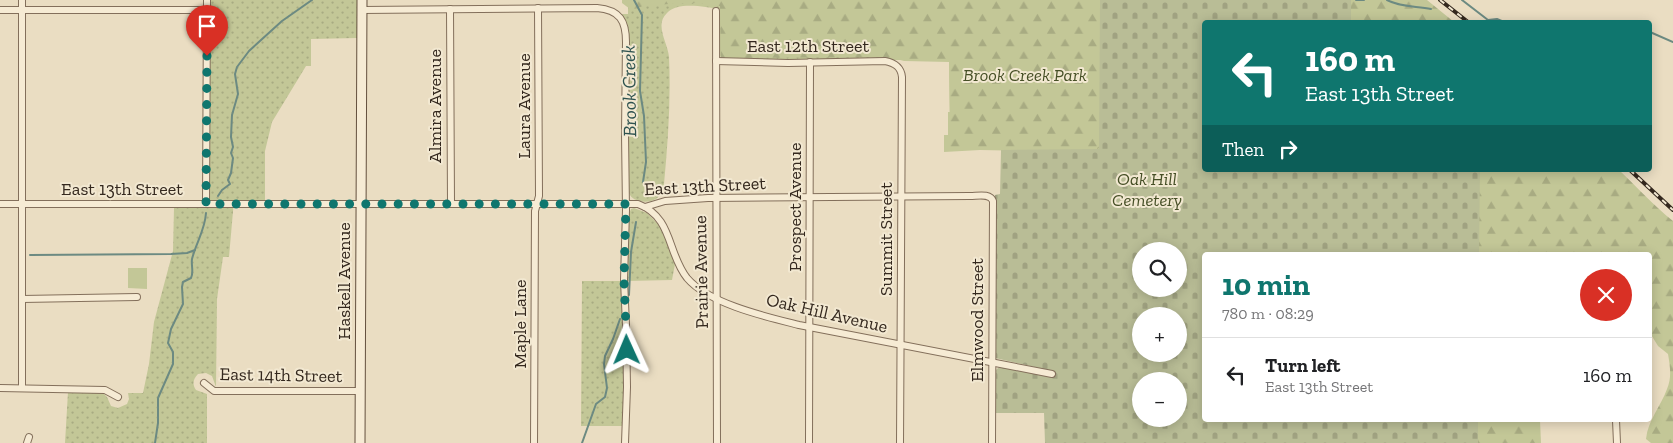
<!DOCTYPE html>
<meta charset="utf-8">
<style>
body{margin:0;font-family:"Zilla Slab",serif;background:#f2f2f2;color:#202124;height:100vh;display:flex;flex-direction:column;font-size:19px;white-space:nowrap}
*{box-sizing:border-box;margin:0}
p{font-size:16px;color:#757577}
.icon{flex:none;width:28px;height:28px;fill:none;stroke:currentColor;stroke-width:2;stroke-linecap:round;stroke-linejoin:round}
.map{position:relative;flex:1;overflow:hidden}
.details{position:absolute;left:1202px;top:252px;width:450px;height:170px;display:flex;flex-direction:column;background:#fff;border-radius:5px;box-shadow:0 2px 12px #0003}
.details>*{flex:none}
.hud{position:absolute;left:1202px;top:20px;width:450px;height:152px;border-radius:5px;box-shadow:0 2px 12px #0003;background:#0f766e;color:#fff;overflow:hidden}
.fabs{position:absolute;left:1132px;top:242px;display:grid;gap:10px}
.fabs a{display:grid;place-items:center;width:55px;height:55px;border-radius:50%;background:#fff;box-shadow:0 2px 12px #0003;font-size:25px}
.pin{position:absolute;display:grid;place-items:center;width:42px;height:42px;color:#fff;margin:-51px -21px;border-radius:50% 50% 50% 0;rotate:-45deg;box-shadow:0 0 5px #0007}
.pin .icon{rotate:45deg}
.me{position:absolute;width:55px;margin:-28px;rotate:359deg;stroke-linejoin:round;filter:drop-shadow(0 0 4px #0008)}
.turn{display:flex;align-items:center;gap:18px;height:105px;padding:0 20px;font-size:22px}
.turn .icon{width:65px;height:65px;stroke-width:2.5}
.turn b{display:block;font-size:35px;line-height:42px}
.then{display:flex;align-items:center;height:48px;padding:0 20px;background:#0003;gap:10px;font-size:19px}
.round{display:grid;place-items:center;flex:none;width:52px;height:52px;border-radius:26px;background:#f2f2f2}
.overview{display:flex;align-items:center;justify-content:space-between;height:85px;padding:0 20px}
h1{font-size:30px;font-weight:700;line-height:38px;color:#0f766e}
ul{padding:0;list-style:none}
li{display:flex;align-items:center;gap:15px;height:75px;padding:0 20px;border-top:1px solid #e0e0e0}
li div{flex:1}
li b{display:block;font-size:19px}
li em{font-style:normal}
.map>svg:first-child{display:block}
.grass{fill:url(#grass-dots)}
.forest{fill:url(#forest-firs)}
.cemetery{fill:url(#cemetery-stones);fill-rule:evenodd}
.garden{fill:#c3c797}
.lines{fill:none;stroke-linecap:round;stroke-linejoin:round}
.stream{stroke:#6c8a82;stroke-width:2}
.minor-casing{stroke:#836f5b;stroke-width:8}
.secondary-casing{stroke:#64503e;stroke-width:11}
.minor{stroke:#f6ebd4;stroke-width:6}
.secondary{stroke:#f6ebd4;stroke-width:9}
.rail-casing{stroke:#34281e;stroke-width:4}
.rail{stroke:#f2e8d1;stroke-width:2;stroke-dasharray:5.5;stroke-linecap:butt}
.route{stroke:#0f766e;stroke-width:9;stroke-dasharray:0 16.2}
.labels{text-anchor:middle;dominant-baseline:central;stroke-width:4;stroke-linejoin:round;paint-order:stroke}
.street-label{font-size:18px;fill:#34281e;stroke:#f2e8d1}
.park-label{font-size:18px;font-style:italic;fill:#464f26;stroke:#f2e8d1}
.water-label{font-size:19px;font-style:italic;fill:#2e524f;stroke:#f2e8d1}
</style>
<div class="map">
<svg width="1673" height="443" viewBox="0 0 1673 443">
<defs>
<pattern id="grass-dots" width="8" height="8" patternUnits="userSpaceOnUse" patternTransform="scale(1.25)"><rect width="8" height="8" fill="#c3c797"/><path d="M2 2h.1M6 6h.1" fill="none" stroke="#a8ab82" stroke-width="1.8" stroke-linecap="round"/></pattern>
<pattern id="forest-firs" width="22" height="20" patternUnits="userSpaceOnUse" patternTransform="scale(1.25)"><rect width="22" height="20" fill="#c3c797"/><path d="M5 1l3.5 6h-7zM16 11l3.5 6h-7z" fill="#a8ab82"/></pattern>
<pattern id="cemetery-stones" width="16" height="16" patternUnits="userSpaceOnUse" patternTransform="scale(1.25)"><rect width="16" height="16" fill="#b9bd96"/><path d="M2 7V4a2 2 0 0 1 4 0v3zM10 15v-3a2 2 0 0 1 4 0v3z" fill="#a0a281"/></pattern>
</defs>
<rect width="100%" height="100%" fill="#eaddc2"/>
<g class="grass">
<path d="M209,0H357V38L311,39V66H306L272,122L265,151V200H234L229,257H223L217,299L216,387L212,376L206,373L198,374C193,379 192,384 196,390L207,394V443H65L68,392L103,393L107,397L111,406L118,408L127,404L129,399L128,393H143L149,364L154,322L173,251L174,208H209Z"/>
<path d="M628,0H1100L1099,150H950L949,60H784L721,58L719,53V9C705,7 678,1 667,13C654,25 668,43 669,57C671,99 668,142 664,184C663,190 661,195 656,199C649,203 635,203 630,195C627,191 628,184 627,179L628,30L627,24L620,14H628Z"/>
<polygon points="634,208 647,213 661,227 675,264 672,280 626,281 629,214 631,209"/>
<polygon points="582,281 621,281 624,321 624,388 623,426 581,426"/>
</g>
<g class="forest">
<polygon points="622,0 1427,0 1454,22 1205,22 1101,139 1098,147 1095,152 980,150 944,152 944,135 948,135 948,112 950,112 949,62 904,61 889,57 721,58 720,6 696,3 669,4 643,6 635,9 630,9 622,3"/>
<path d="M1471,170H1619C1637,187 1654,206 1673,221V443H1651L1646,439C1648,420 1661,406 1667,389C1672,378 1670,366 1668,354L1658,346L1650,333V255H1471Z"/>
<polygon points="1471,420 1540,420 1541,443 1472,443"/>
</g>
<path class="cemetery" d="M1100,0H1351V22H1205V170H1480L1479,255H1205V420H1478V443H1045L1044,413H995V371L999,367L1051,376L1052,371L995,358V195L1000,194L1001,150L1099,149ZM1141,251H1179V289H1141ZM1141,316H1179V354H1141ZM1141,381H1179V419H1141Z"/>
<polygon class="garden" points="128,268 147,268 147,289 128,288"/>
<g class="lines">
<g class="stream">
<polyline points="634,0 642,15 640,91 644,116 646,162 643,182"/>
<polyline points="1356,0 1364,0"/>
<path d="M1387,0C1400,7 1416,6 1431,9"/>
<polyline points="1462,0 1488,20 1497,19 1504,22"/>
<polyline points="1650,32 1673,42"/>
<polyline points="218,196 222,190 230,184 228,180 231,173 233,158 231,153 233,147 231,137 232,115 238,94 235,74 237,67 249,51 282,21 312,0"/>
<polyline points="30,255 171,254 187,253 195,250"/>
<polyline points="629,295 631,252 636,222"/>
<path d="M155,443L158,423V398L173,364V352L168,343L171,329L183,304L182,287L183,282L191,278C194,272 191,266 192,259C196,243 205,230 206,213"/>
<polyline points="582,443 596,404 605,397 607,388 604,364 605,356 613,339 620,319"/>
</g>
<g class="minor-casing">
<g id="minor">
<polyline points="450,9 451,204"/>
<polyline points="0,10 207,10"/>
<path d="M362,10L597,8C620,10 626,21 626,42L625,134L626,210L624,280L626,325L627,387L625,443"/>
<polyline points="716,11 717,443"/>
<path d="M716,61L788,63L885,61C895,63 901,67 902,77L900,443"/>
<path d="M0,204H638C673,217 667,253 687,278C709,304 767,317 799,325L1052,374"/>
<polyline points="206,204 207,0"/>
<path d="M645,207L665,201L708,198L970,196C978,196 990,193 993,201L992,443"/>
<polyline points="22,299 137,297"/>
<polyline points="204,383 214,391 360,391"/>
<polyline points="0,388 105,390 118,397"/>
<polyline points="22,388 22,0"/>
<polyline points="1616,420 1617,443"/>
<polyline points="27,443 29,437"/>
<polyline points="534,443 535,211 539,196 538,8"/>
<polyline points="809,443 810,62"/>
</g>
</g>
<g class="secondary-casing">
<polyline id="secondary" points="360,443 362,0"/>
</g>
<use href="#minor" class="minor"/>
<use href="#secondary" class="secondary"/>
<g class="rail-casing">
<g id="rail">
<polyline points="1440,0 1468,22"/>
<polyline points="1630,170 1673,210"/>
</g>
</g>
<use href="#rail" class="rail"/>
</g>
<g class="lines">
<polyline class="route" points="207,56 206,204 626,204 624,280 627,350"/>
</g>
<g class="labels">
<g class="street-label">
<text x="808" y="46">East 12th Street</text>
<text transform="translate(435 106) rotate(-90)">Almira Avenue</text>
<text transform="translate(524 106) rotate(-90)">Laura Avenue</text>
<text transform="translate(705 186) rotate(-3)">East 13th Street</text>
<text x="122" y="189">East 13th Street</text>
<text transform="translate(795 207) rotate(-90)">Prospect Avenue</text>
<text transform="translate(886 239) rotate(-90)">Summit Street</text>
<text transform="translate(701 272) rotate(-91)">Prairie Avenue</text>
<text transform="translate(344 281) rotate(-90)">Haskell Avenue</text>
<text transform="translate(827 313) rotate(13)">Oak Hill Avenue</text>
<text transform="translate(977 320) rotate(-90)">Elmwood Street</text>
<text transform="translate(520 324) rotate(-90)">Maple Lane</text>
<text transform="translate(281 375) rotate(1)">East 14th Street</text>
</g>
<g class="park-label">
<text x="1025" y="75">Brook Creek Park</text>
<text x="1147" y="179">Oak Hill<tspan x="1147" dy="21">Cemetery</tspan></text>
</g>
<g class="water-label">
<text transform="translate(629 91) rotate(-91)">Brook Creek</text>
</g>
</g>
</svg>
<div class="fabs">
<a><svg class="icon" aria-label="search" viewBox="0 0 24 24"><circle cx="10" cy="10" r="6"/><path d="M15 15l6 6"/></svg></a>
<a>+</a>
<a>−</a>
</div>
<div class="pin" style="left:207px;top:56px;background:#d93025"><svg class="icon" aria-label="arrive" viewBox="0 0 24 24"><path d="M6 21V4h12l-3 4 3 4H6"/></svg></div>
<svg class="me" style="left:627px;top:350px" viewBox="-20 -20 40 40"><path d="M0-17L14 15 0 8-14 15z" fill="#0f766e" stroke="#fff" stroke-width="4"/></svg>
<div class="hud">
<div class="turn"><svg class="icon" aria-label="left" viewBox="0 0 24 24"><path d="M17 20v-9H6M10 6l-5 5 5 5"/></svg><div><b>160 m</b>East 13th Street</div></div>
<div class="then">Then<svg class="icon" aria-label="right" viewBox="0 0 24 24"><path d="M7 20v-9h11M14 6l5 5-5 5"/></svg></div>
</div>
<section class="details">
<div class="overview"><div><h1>10 min</h1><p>780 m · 08:29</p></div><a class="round" style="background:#d93025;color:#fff"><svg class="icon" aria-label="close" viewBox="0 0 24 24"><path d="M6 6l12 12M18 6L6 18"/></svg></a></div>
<ul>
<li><svg class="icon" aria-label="left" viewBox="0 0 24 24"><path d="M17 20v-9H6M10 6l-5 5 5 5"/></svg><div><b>Turn left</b><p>East 13th Street</p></div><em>160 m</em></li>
</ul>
</section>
</div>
